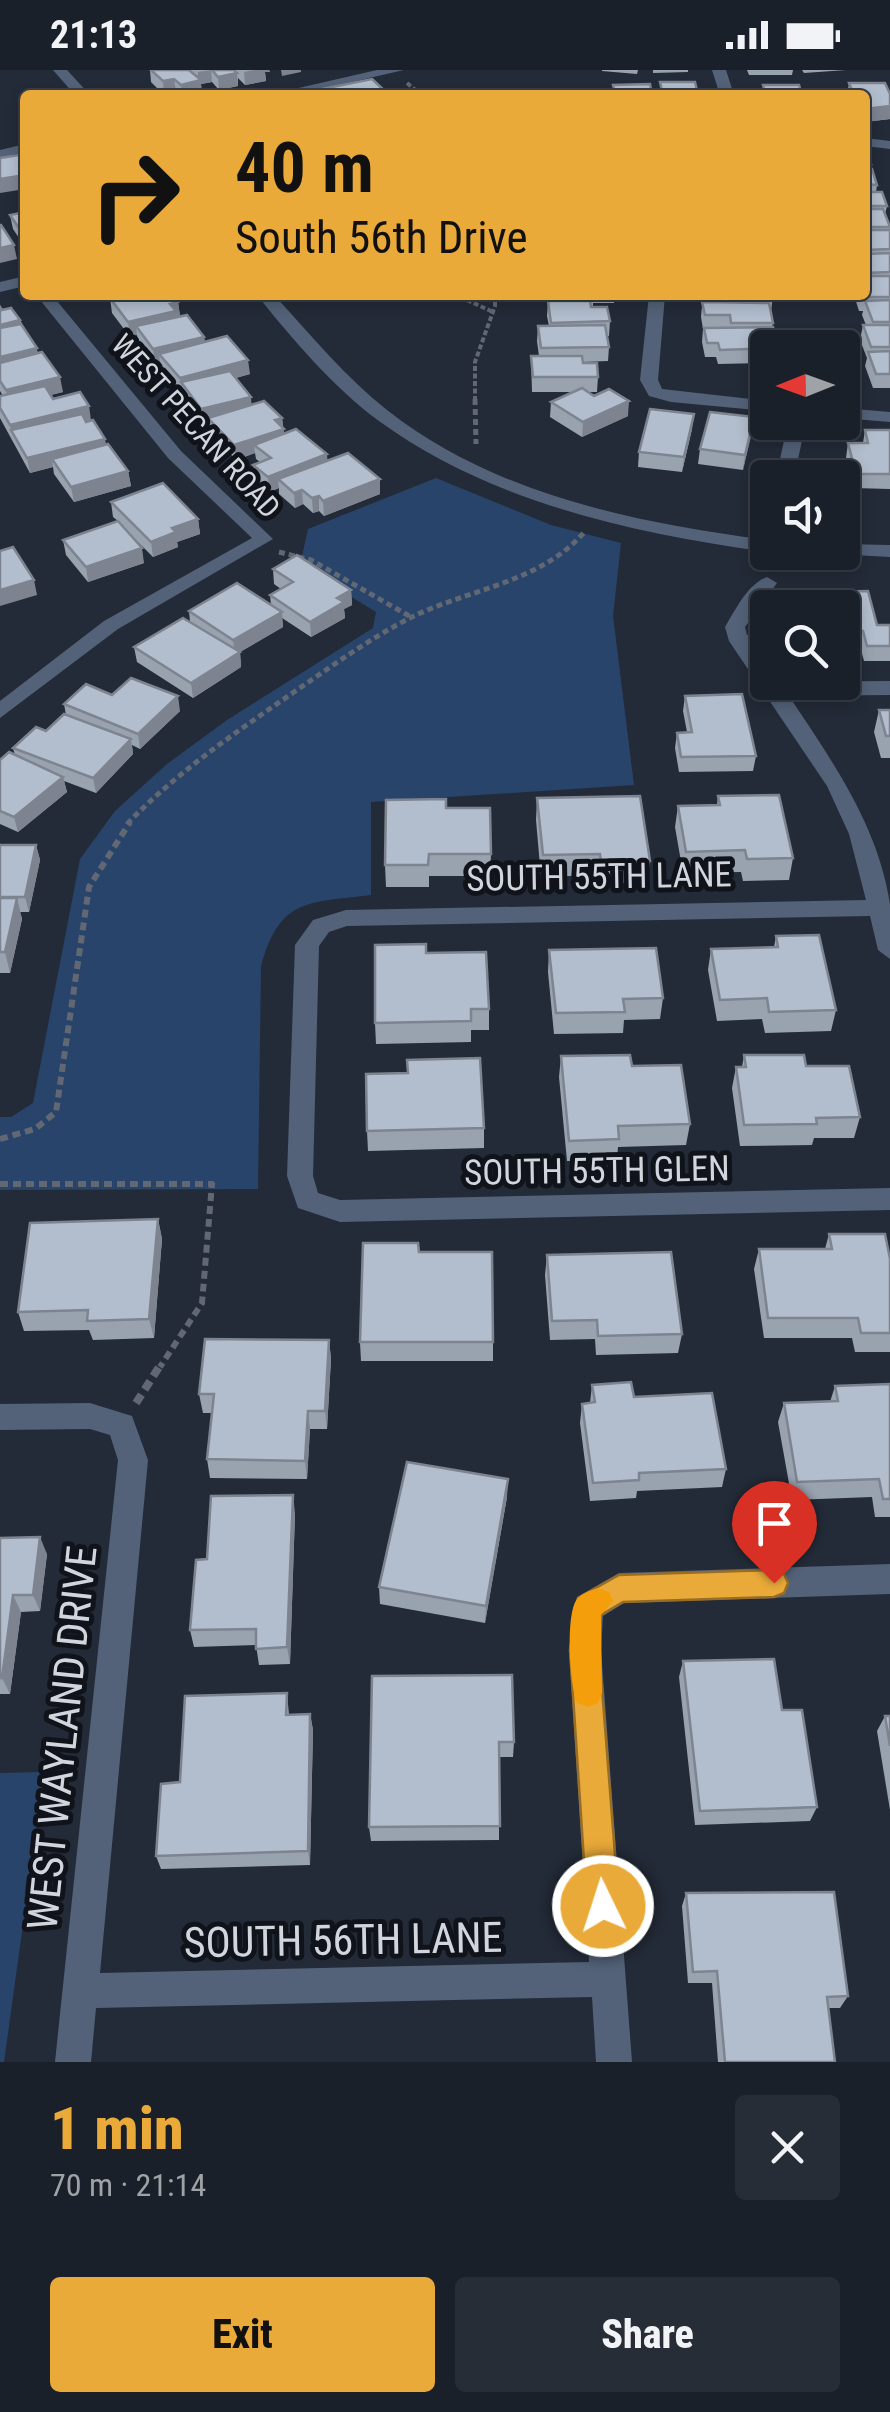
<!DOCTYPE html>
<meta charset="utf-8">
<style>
body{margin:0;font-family:"Roboto Condensed",sans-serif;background:#272d36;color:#f1f3f6;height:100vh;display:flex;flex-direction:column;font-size:38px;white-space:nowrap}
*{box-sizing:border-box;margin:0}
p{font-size:32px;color:#9fa3a8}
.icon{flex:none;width:55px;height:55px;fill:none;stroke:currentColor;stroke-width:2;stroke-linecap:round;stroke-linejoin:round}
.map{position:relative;height:1992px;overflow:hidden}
.details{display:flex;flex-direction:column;background:#1a202a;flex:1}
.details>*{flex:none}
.top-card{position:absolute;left:20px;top:20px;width:850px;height:210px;border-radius:10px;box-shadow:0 5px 15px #0003,0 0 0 2px #383e47;background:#eaaa39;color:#111;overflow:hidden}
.needle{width:65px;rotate:269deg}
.fabs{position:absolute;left:750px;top:260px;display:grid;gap:20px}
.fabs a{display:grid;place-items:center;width:110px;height:110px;border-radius:10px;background:#1a202a;box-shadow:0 5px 15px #0003,0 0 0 2px #383e47;font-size:50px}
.pin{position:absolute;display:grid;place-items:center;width:85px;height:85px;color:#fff;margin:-102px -42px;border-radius:50% 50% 50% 0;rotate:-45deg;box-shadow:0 0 10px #0007}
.pin .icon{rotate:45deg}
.me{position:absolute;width:110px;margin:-55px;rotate:356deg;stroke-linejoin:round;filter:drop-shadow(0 0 8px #0008)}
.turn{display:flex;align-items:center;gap:35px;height:210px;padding:0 50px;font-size:45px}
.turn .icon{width:130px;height:130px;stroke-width:2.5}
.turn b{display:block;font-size:70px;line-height:85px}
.round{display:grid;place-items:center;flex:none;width:105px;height:105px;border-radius:10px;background:#272d36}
.overview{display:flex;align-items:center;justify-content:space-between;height:170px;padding:0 50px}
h1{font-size:60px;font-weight:800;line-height:75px;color:#eaaa39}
.primary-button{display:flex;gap:20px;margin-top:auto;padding:20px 50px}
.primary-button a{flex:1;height:115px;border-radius:10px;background:#eaaa39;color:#111;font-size:40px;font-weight:800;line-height:115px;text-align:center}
.primary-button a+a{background:#272d36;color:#f1f3f6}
.status{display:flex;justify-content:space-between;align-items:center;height:70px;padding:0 50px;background:#1a202a;direction:ltr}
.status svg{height:28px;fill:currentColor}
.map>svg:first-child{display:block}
.green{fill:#28446b}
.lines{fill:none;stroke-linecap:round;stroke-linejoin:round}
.path-far3{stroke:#616873;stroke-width:4;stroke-dasharray:5 2.5;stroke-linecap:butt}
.path-far2{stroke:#616873;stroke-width:5;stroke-dasharray:6 4;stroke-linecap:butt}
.path-far1{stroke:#616873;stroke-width:6;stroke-dasharray:8 5;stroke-linecap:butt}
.path{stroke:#616873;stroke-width:8;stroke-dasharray:10 6;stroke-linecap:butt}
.minor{fill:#536278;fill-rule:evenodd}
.wall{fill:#99a3b0}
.shaded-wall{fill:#7d8490}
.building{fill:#b2bdcd;stroke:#7d8490;stroke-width:2.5}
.route{fill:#eaaa39;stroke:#986e25;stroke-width:2.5}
.slow{fill:#f59e0b}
.labels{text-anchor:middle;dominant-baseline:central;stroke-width:10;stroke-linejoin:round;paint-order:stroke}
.far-street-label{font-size:30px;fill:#d1d6de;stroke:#101319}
.street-label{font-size:35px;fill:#d1d6de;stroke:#101319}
.near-street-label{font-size:42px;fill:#d1d6de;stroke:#101319}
</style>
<div class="status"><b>21:13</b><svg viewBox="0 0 49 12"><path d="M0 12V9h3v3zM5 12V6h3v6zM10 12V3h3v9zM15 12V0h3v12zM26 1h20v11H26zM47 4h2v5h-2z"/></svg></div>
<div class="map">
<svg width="890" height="1992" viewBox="0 0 890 1992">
<rect width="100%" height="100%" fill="#232b38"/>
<g class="green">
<path d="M436,408L551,455L621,473L613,546L634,715L371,732V825C309,833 280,827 261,896L258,1119L0,1120V1047H11L33,1033L80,789L115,741L167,694L227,650L373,558L376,542L300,495L308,459Z"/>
<polygon points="44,1702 4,1992 0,1992 0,1703"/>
</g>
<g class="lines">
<g class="path-far3">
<polyline points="407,13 421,25"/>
<polyline points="302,228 448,230 480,225"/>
<polyline points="467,230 493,242"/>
<polyline points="475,331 475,292 495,236 495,225"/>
</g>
<g class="path-far2">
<polyline points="475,329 476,374"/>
<polyline points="279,482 311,490 411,547"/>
<path d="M127,754C177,702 235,663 294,622C332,596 369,569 410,548C467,519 542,513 585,461"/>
</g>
<g class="path-far1">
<polyline points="0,1069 35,1059 56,1042 89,817 130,752"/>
<polyline points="0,1114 212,1114 202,1233 160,1297"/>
</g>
<polyline class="path" points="136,1333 161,1294"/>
<g class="minor">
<polygon points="53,0 67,0 90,25 75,25"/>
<polygon points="377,0 404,0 295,25 268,25"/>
<polygon points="712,0 726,0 734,25 720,25"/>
<polygon points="865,68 890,71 890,79 865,76"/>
<polygon points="25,74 25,82 0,88 0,80"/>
<polygon points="25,206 25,216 0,222 0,212"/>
<polygon points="36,225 52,225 181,381 273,469 118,559 0,648 0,631 104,551 252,468 168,388"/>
<path d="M257,225H274C310,264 345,307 387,340C493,424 636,453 768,470V482C632,463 492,433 379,351C334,318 292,269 257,225Z"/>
<polygon points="649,225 665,225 658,310 662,319 768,331 768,341 671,332 649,326 640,310"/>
<polygon points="842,338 890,342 890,352 842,348"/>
<polygon points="788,352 806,352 794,408 776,408"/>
<polygon points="842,474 890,475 890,487 835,484 842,482"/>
<path d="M767,507L777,513L745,557L747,565L768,564V576L752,577L768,596V612L890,611V625L789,626C832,691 878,755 890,834C890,852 890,871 890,889L878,880L870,846L347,856L329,862L319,876L313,1106L318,1123L340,1130L890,1118V1140L340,1152L298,1138L287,1106L295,875L313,850L346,840L866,830L849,764L827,716L729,571L725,557C736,539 747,515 767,507Z"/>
<polygon points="90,1333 132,1346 148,1390 100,1903 589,1892 569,1580 577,1527 619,1503 890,1494 890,1524 624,1533 603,1546 601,1580 632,1992 596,1992 592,1927 96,1938 91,1992 55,1992 118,1390 110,1365 90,1359 0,1360 0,1334"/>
</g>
</g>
<g class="wall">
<polygon points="150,0 269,0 270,2 265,2 266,11 245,15 238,8 238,16 219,20 212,12 201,14 202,24 179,25 176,22 164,25 151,12"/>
<polygon points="602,0 638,0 637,4 602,1"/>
<polygon points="653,0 688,0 688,2 653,3"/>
<polygon points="747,0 793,0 792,5 749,5"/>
<polygon points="802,0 846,0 804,3"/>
<polygon points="849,13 885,13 890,24 890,49 865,52 865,25 847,25"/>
<polygon points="865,84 871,94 870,99 877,115 876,122 887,136 885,144 890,155 890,318 873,318 865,296 867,288 860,270 863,255 866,255 862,245 863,241 859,241 854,225 865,225"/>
<polygon points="25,142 25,177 13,159 10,145"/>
<polygon points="550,225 615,225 614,233 593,233 593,237 610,251 609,266 607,266 609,277 608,291 583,292 598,307 597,322 587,322 628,346 582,367 550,347 551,332 574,322 532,322 531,286 539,286 537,271 538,256 549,256 547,246 548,231 551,231"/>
<polygon points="703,225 773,225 771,242 773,253 768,278 768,293 718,294 716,287 705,287 702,272 703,259 701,247"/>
<polygon points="110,228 178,232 180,246 204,267 205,272 250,304 236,308 251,327 251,335 282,348 284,363 328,390 380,409 380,424 324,446 319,441 313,443 303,434 295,438 279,424 279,418 269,422 254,410 253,395 260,392 256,389 255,383 236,390 210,362 209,352 202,354 183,327 182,323 161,298 160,293 155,294 138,271 137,265 130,267 112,243"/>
<polygon points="0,237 2,240 20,250 38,283 63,322 51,325 53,329 91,350 106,374 128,401 131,416 74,432 54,404 53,397 30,403 0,348 0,326 3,326 0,321"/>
<polygon points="754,347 743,400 698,394 700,379"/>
<polygon points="692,359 682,402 638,397 639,382"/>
<polygon points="865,360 890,360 890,419 853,418 846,388 848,373 863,373"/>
<polygon points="111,432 198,449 200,464 177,472 178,477 153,487 120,454 144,493 88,512 66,485 63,470 118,451 113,447"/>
<polygon points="273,499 351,520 352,535 344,539 345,548 311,567 282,548 283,557 240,582 241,597 193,628 137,592 134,577 190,552 189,541 271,535 270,525 281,519 274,514"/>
<polygon points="822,522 877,555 890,555 890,591 864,591 860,576 842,576 842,538 819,538"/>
<polygon points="112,625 180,641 140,679 132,675 133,684 96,723 64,711 67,722 18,762 0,754 0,690 15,685 13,678 46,661 66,645 64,634"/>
<polygon points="685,626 756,686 753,701 679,702 675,678 677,663 687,662 683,641"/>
<polygon points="879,640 890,640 890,688 881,688 874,662"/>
<polygon points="718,726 793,788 789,810 743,811 741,802 683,803 675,757 678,736 717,735"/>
<polygon points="537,728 650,791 647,812 599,814 599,805 541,807 536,750"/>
<polygon points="446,738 491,784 490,806 429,806 429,817 386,817 385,795"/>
<polygon points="0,775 36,775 40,790 29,842 20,842 22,849 10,903 0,903"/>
<polygon points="776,866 836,940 831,961 765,963 762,949 717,951 708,900 711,879 774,877"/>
<polygon points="549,880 663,928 660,949 624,950 623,963 554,964 548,902"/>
<polygon points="426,883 489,939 489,960 471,960 471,972 376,974 375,953"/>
<polygon points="744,985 806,996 860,1047 854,1068 814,1068 812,1075 740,1076 732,1018 736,997 742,997"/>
<polygon points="561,986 632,996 690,1054 686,1075 618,1077 617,1090 567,1091 559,1007"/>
<polygon points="484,1058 484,1078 368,1081 367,1061"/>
<polygon points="158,1149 162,1169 154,1268 93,1270 89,1260 24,1261 18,1242"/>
<polygon points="829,1164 890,1189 890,1282 855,1282 852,1268 764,1268 754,1199 759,1179 825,1179"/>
<polygon points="419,1182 493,1272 493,1291 361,1291 360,1272"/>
<polygon points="547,1185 682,1264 678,1283 596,1285 595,1269 550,1270 545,1205"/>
<polygon points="329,1270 331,1289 327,1359 310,1359 307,1409 210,1408 207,1389 212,1343 203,1343 199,1324"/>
<polygon points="890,1314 890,1447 875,1447 872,1427 792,1430 778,1352 784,1333 830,1332 835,1316"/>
<polygon points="592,1315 634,1327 726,1399 722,1417 637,1421 636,1428 590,1431 580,1353 582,1334 590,1333"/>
<polygon points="507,1427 485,1553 380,1534 379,1517"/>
<polygon points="295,1443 290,1594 259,1595 256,1575 194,1577 190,1560 207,1489"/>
<polygon points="0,1468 47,1484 40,1541 21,1542 10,1624 0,1624"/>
<polygon points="683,1591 782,1640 817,1737 810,1751 695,1755 679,1607"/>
<polygon points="372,1606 514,1672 513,1687 499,1687 499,1770 371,1771 369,1757"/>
<polygon points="287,1623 289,1645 310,1644 313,1660 310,1795 161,1799 156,1786 180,1712"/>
<polygon points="885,1646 890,1646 890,1740 877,1661"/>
<polygon points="686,1823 848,1926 840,1938 828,1938 835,1992 718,1992 712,1913 688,1913 682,1836"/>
</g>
<g class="shaded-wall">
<polygon points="211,0 212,12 201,14 202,24 182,25 181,15 198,11 198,2"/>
<polygon points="254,0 269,0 270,2 265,2 266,11 245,15 244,2"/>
<polygon points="281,0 301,0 301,2 282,6"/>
<polygon points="237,3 238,16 219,20 218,7"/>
<polygon points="174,9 176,22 164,25 163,11"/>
<polygon points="890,36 890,49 865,52 865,39"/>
<polygon points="25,105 25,119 0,123 0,109"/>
<polygon points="14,175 17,189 0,193 0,178"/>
<polygon points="178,232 180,246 136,256 137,265 130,267 128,252"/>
<polygon points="20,250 23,264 0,270 0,255"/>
<polygon points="204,267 206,282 159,284 160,293 155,294 153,279"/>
<polygon points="37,278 39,293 0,302 0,287"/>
<polygon points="248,290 250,304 187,321 181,312 182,323 180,308"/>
<polygon points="60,307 63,322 9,335 6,320"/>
<polygon points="251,327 252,342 208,348 209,352 202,354 201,339"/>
<polygon points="629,331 628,346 582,367 583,352"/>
<polygon points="89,336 91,350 16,369 11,361 10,355"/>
<polygon points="694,344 692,359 682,402 684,387"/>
<polygon points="754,347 752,362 743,400 745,385"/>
<polygon points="282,348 285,374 254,375 255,383 236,390 234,375 275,350"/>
<polygon points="105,369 108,384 52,389 53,397 30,403 27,388"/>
<polygon points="327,384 328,399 278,409 279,418 269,422 268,407"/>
<polygon points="128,401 131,416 74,432 71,417"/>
<polygon points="380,409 380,424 324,446 323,431"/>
<polygon points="302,420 303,434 295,438 294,423"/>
<polygon points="319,426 319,441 313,443 312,428"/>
<polygon points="198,449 200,464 177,472 178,477 153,487 151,472 172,458"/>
<polygon points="142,478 144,493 88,512 86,497"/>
<polygon points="34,510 37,525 0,536 0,520"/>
<polygon points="351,520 352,535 344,539 345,548 311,567 310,552 337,528"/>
<polygon points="282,542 283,557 235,585 233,570"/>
<polygon points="240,582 241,597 193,628 191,613"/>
<polygon points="178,626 180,641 140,679 138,664"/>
<polygon points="131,669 133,684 96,723 93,708"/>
<polygon points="63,707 67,722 18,762 14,747"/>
<polygon points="36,775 40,790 29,842 25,827"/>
<polygon points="17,828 22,849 10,903 5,882"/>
<polygon points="158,1149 162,1169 154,1268 149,1249"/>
<polygon points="329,1270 331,1289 327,1359 325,1341"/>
<polygon points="308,1341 310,1359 307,1409 305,1391"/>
<polygon points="508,1409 507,1427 485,1553 486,1536"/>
<polygon points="293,1425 295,1443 290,1594 287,1577"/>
<polygon points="40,1467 47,1484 40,1541 33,1525"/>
<polygon points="13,1525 21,1542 10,1624 2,1608"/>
<polygon points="310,1644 313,1660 310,1795 308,1781"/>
</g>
<g class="building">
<polygon points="151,0 189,0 201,10 181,15 174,9 163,11"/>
<polygon points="212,0 234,0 237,3 218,7"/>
<polygon points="372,9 387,23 375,25 329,25 322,19"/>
<polygon points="660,12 695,12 698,25 663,25"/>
<polygon points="849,13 885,13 890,24 890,36 865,39 865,25 854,25"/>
<polygon points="650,14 652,25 616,25 613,15"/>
<polygon points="763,15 799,15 802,25 766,25"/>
<polygon points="840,20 842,25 808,25 806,21"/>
<polygon points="25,84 25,105 0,109 0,88"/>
<polygon points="865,84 867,84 871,94 865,94"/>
<polygon points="865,99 872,99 877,115 865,114"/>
<polygon points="865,122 882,122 887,136 865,136"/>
<polygon points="865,139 883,139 890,157 865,157"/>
<polygon points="25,142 25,167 10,145"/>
<polygon points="0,155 1,155 14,175 0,178"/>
<polygon points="865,160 890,160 890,179 865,180"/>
<polygon points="890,183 890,202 865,203 865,184"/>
<polygon points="865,206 890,206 890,227 861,227 861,225 865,225"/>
<polygon points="125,225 173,225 178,232 170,234 176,241 128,252 110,228"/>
<polygon points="553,225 593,225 594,227 554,228"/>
<polygon points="706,225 773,225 774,228 707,228"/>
<polygon points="890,230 890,252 873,252 865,231"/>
<polygon points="548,231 590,231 591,237 607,237 610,251 551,253"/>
<polygon points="702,232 769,233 773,253 731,253 730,245 705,245"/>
<polygon points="0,237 2,240 11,238 20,250 0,255"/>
<polygon points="187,245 204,267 153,279 136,256"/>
<polygon points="21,254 37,278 0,287 0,258"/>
<polygon points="605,255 609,277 541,278 538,256"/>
<polygon points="863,255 890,255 890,277 871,277"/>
<polygon points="773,257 779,278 720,280 718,273 707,273 704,258"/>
<polygon points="227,266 248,290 180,308 159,284"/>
<polygon points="890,281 890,304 876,304 868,282"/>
<polygon points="42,282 60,307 6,320 0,311 0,293"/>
<polygon points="531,286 582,286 583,293 597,293 598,307 533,307"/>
<polygon points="230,301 251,327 201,339 181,312"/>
<polygon points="45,316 53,329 80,322 89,336 10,355 0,338 0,326"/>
<polygon points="582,318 594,326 609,319 629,331 583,352 551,332"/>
<polygon points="264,331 282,348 275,350 284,359 234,375 208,348"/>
<polygon points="650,339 694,344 684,387 639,382"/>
<polygon points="710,342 754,347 745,385 700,379"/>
<polygon points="82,344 86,352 93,350 105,369 27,388 11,360"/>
<polygon points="296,359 327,384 268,407 253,395 271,388 254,375"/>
<polygon points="865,360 890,360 890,404 856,404 848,373 868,373"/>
<polygon points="108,374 128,401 71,417 52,389"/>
<polygon points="348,383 380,409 323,431 319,426 312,428 302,420 294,423 278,409"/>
<polygon points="163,413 198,449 172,458 176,462 151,472 111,432"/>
<polygon points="118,451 142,478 86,497 63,470"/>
<polygon points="13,477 34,510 0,520 0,481"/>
<polygon points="297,485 351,520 337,528 344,532 310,552 270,525 293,512 273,499"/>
<polygon points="237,513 282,542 233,570 189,541"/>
<polygon points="868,521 877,555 890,555 890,576 867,576 863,561 842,561 842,538 826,538 822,522"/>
<polygon points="183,548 240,582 191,613 134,577"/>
<polygon points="131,608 178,626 138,664 64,634 86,614 112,625"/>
<polygon points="742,624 756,686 681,687 677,663 692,662 685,626"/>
<polygon points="879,640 890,640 890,666 886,666"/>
<polygon points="64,644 131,669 93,708 13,678 36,657 46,661"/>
<polygon points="9,682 63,707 14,747 0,741 0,690"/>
<polygon points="779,725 793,788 747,789 745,780 686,782 678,736 720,735 718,726"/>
<polygon points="640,726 650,791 601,792 600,784 543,785 537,728"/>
<polygon points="446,729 446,738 490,738 491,784 429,784 428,795 385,795 386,730"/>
<polygon points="0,775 36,775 25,827 0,827"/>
<polygon points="0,828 17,828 5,882 0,882"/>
<polygon points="819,865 836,940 769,942 767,928 720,930 711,879 778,877 776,866"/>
<polygon points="426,874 426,883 486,882 489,939 471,939 471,951 375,953 375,875"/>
<polygon points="656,878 663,928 623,929 625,942 556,943 549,880"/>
<polygon points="630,985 632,996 681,995 690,1054 618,1056 619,1069 569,1071 561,986"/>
<polygon points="744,985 804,985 806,996 849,996 860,1047 816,1048 817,1054 744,1055 736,997 746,997"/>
<polygon points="480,988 484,1058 367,1061 366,1004 408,1003 407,990"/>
<polygon points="158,1149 149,1249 87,1251 88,1240 18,1242 30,1153"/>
<polygon points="829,1164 885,1164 890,1189 890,1263 861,1263 858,1248 768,1248 759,1179 832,1179"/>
<polygon points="363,1173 418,1173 419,1182 492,1182 493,1272 360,1272"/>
<polygon points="671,1182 682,1264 598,1266 597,1250 552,1251 547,1185"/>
<polygon points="205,1269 329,1270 325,1341 308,1341 305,1391 207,1389 214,1324 199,1324"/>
<polygon points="631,1312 634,1327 712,1323 726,1399 639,1403 639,1410 593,1413 582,1334 595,1332 592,1315"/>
<polygon points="890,1314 890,1429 883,1429 879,1409 797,1412 784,1333 838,1331 835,1316"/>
<polygon points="407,1392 508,1409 486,1536 379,1517"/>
<polygon points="293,1425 287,1577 256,1579 256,1559 190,1560 196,1490 207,1489 211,1426"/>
<polygon points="40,1467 33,1525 13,1525 2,1608 0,1608 0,1468"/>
<polygon points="774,1589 782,1640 802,1640 817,1737 700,1741 683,1591"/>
<polygon points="512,1605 514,1672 499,1672 500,1756 369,1757 372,1606"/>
<polygon points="287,1623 286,1645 310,1644 308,1781 156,1786 161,1714 180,1712 185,1626"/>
<polygon points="885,1646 890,1646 890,1676"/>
<polygon points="834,1822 848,1926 827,1927 835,1992 725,1992 717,1901 693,1902 686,1823"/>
</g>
<polygon class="route" points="774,1500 784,1504 788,1513 784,1523 774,1527 623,1532 601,1545 599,1580 619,1836 614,1847 603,1852 592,1847 587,1836 570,1580 578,1528 619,1505"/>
<path class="slow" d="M598,1518L609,1522L613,1531L601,1545L602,1623L598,1633L588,1637L577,1633C570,1615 565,1545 577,1529C582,1523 592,1520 598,1518Z"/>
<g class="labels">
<g class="far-street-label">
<text transform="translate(196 356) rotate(48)">WEST PECAN ROAD</text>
</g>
<g class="street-label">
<text transform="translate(599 807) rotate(-1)">SOUTH 55TH LANE</text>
<text transform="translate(597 1101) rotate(-1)">SOUTH 55TH GLEN</text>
</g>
<g class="near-street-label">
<text transform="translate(62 1668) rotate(-84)">WEST WAYLAND DRIVE</text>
<text transform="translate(343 1870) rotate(-1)">SOUTH 56TH LANE</text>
</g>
</g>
</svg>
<div class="fabs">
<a><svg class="needle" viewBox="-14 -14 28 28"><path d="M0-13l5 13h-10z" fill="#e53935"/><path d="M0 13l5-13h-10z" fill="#9fa3a8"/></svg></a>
<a><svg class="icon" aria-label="sound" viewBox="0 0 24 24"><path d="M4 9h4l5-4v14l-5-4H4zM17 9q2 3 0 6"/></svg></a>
<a><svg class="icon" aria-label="search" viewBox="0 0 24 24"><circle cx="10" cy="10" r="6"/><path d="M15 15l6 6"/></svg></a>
</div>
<div class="pin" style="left:774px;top:1513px;background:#d93025"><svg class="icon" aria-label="arrive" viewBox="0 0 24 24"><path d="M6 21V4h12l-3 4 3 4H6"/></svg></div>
<svg class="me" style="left:603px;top:1836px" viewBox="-20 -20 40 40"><circle r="17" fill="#eaaa39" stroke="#fff" stroke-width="3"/><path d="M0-11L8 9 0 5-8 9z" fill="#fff"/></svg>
<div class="top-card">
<div class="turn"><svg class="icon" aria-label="right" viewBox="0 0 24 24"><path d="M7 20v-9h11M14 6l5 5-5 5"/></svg><div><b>40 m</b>South 56th Drive</div></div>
</div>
</div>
<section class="details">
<div class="overview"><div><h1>1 min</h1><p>70 m · 21:14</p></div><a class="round"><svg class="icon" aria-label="close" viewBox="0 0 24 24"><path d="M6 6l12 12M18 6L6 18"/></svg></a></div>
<div class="primary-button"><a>Exit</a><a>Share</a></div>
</section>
